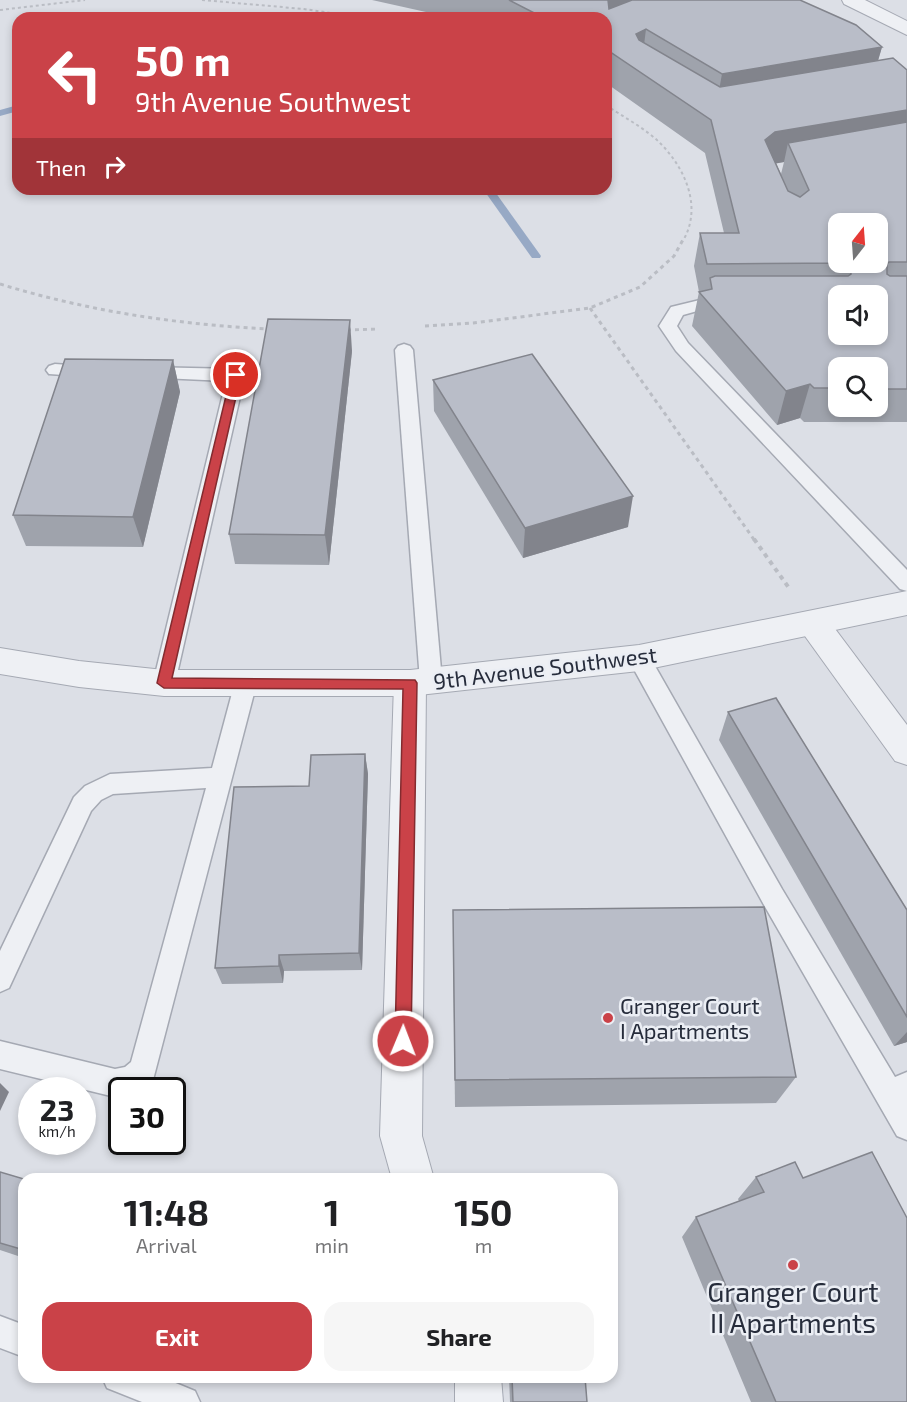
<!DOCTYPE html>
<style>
body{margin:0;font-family:"Exo 2",sans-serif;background:#f6f6f6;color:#202124;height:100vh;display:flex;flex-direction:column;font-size:22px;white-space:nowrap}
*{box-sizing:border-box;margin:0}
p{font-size:20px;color:#757577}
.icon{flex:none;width:33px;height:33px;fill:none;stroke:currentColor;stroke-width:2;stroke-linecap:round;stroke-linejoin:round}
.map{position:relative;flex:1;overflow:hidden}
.details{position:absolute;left:18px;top:1173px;width:600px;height:210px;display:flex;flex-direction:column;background:#fff;border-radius:18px;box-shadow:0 3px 9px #0003}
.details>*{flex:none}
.guide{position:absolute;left:12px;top:12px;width:600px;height:183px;border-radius:18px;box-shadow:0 3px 9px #0003;background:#ca4248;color:#fff;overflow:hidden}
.needle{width:39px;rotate:17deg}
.controls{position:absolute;left:828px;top:213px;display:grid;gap:12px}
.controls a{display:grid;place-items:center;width:60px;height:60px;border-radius:12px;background:#fff;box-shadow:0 3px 9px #0003;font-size:30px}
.speed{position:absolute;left:18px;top:1077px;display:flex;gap:12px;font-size:30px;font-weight:700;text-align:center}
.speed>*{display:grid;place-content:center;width:78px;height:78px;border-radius:50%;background:#fff;box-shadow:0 3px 9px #0003;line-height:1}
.speed small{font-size:15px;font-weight:400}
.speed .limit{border:3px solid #111;border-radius:9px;background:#fff;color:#111}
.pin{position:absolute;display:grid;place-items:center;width:51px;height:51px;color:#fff;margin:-26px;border:3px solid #fff;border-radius:50%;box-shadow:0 2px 6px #0007}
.me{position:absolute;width:66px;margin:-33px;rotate:1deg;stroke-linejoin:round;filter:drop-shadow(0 0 4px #0008)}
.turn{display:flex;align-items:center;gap:21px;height:126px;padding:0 24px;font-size:27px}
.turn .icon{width:78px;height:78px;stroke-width:2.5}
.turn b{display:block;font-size:42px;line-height:51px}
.then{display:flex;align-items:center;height:57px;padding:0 24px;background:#0003;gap:12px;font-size:22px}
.eta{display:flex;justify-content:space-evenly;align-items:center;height:102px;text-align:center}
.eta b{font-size:36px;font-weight:700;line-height:42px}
.primary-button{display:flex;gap:12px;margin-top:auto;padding:12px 24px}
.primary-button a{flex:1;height:69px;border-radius:18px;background:#ca4248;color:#fff;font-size:24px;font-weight:700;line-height:69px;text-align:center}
.primary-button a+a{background:#f6f6f6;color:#202124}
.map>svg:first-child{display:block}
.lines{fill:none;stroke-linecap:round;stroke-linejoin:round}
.stream{fill:#97a9c5;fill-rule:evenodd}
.service-casing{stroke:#a5a9b3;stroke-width:3}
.minor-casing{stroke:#a5a9b3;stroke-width:2}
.tertiary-casing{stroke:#a5a9b3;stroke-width:2}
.path-far2{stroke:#babdc4;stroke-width:2;stroke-dasharray:3 3;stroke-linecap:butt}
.path-far1{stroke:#babdc4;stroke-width:3;stroke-dasharray:4 4;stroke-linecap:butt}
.path{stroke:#babdc4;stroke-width:4;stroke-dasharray:4.5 4.5;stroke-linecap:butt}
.service{fill:#eef0f4;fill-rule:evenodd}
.minor{fill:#eef0f4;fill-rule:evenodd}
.tertiary{fill:#eef0f4;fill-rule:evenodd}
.wall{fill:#9fa3ac;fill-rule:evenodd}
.shaded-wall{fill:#82848c}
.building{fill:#b9bdc8;stroke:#82848c;stroke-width:1.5;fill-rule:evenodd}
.route{fill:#ca4248;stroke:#832b2f;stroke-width:1.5}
.poi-dot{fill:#ca4248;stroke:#ebeef4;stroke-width:2}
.labels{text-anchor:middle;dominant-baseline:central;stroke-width:5;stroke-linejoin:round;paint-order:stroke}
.street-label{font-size:22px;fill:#262c3b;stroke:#ebeef4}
.poi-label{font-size:22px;fill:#262c3b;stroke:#ebeef4;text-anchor:start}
.near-poi-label{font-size:27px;fill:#262c3b;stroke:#ebeef4}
</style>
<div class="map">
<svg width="907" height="1402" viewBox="0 0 907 1402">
<rect width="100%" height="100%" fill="#dcdfe6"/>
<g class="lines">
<g class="stream">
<polygon points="18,105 18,111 0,116 0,110"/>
<polygon points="483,189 493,189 541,256 540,258 532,258"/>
</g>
<g class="service-casing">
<g id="service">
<polygon points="708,298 732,299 734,303 732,307 708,308 683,315 677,326 688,343 907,570 907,591 900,589 676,351 659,326 671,307"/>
<polygon points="404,344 410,346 413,350 442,681 439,687 431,690 423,687 420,681 395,350 398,346"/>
<polygon points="55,364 98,367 101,371 98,375 92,377 49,374 46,370 49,366"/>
<polygon points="146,367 236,369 242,371 245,375 175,683 172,689 164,692 156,689 153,683 226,381 140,377 137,373 140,369"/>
<polygon points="639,649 647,652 782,889 895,1077 907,1072 907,1140 897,1136 764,905 631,664 628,658 631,652"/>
<polygon points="246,673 254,676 257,682 153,1080 138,1090 122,1090 122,1095 115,1097 0,1069 0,1041 115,1069 125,1067 131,1062 206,788 113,794 101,800 91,811 9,988 0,992 0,951 74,797 85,786 110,774 212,768 235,682 238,676"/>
<polygon points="0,1316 24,1325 24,1357 0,1348"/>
<polygon points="102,1377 161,1377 195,1391 200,1402 142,1402 107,1388"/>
</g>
</g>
<g class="minor-casing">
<g id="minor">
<polygon points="842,0 865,0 907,21 907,35 844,4"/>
<polygon points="813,611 824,614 907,725 907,765 895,761 802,632 797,623 802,614"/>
<polygon points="410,670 422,674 426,683 422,1136 434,1179 392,1179 380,1136 394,683 398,674"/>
<polygon points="455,1377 501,1377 503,1402 455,1402"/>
</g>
</g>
<g class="tertiary-casing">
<polygon id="tertiary" points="907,591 907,615 639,671 410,696 164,696 79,687 0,674 0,648 79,661 164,670 410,670 639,645"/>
</g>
<g class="path-far2">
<polyline points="202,0 304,9 364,18"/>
<polyline points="0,10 85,0"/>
<path d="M606,105C623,117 645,128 660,143C685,168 702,206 684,239"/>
</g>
<g class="path-far1">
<path d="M0,284C88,311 179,325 271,329"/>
<polyline points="590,308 755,541"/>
<polyline points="425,326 473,323 590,308 640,287 674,256 684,238"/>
<polyline points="347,330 379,329"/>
</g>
<polyline class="path" points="754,539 789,588"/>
<use href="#service" class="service"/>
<use href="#minor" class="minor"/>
<use href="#tertiary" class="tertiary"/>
</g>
<g class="wall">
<path d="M372,0H800L882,47L878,61L907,70V422H804L800,418L777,425L692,326L699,292L694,266L700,233H724L705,153L606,83V18H453ZM784,162L781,174L776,163ZM838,368H878V406H838Z"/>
<polygon points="352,351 329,565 235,564 229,534"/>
<polygon points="173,360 180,392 143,547 26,546 13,515"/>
<polygon points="433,380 628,527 523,558 434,411"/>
<polygon points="728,712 907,910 907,1042 894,1046 719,740"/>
<polygon points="365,754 368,774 362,970 284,971 283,983 222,984 215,968 309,786"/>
<polygon points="453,943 796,1077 776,1103 455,1107"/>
<polygon points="0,1172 24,1179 24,1258 0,1250"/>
<polygon points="756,1177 907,1402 751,1402 682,1237 696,1217 739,1201 738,1199"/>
<polygon points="509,1377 585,1377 587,1402 510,1402"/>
</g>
<g class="shaded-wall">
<polygon points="608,0 674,0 606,28"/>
<polygon points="646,29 642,61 636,34"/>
<polygon points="882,47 872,80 716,107 722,74"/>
<polygon points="907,110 907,140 788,143 784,162 768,165 765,140 775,132"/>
<polygon points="350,320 352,351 329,565 325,535"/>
<polygon points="173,360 180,392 143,547 133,517"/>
<polygon points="810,384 800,418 777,425 786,391"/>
<polygon points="633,496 628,527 523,558 525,528"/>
<polygon points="365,754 368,774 362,970 359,953"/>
<polygon points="279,955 284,971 283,983 279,966"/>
<polygon points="907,1032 907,1042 894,1046"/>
<polygon points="0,1083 9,1092 0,1111"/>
</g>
<g class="building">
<path d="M509,0H608L609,9L632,0H800L856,25L882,47L722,74L646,29L636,34L639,40L720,87L893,58L907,70V110L775,132L765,140L788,191L800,197L809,190L788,143L907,122V262H889L887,264V274L890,276H907V389H878V368H838V388H814L810,384L786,391L699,292L712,289L710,278L715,276H848L851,274L850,263L707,264L700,233H739L711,120L606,49V18H544ZM838,224H878V262H838ZM838,296H878V334H838Z"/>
<polygon points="268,319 350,320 325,535 229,534"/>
<polygon points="532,354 633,496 525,528 433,380"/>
<polygon points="65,359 173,360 133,517 13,515"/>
<polygon points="776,698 907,910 907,1017 728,712"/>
<polygon points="365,754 359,953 279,955 279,966 215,968 234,787 309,786 311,755"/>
<polygon points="764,907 796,1077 455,1080 453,910"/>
<polygon points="872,1152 907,1218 907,1402 776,1402 696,1217 764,1192 756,1177 795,1162 803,1178"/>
<polygon points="0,1172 24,1179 24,1250 0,1243"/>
<polygon points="512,1377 585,1377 587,1402 513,1402"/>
</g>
<polygon class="route" points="236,372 241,375 172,678 415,680 417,683 411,1041 409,1047 403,1049 397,1047 395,1041 403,689 164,688 157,683 231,375"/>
<g class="poi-dot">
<circle cx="608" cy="1018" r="6"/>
<circle cx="793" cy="1265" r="6"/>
</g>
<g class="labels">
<g class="street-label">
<text transform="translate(545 667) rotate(-7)">9th Avenue Southwest</text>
</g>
<g class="poi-label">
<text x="620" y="1005">Granger Court<tspan x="620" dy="25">I Apartments</tspan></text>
</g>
<g class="near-poi-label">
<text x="793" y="1291">Granger Court<tspan x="793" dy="31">II Apartments</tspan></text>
</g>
</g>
</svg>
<div class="controls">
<a><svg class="needle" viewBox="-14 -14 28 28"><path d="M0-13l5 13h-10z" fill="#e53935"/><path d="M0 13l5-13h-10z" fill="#757577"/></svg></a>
<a><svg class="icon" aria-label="sound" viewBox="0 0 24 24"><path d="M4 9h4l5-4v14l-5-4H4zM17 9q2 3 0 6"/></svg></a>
<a><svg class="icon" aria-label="search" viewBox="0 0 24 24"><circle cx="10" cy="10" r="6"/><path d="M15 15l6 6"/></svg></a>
</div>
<div class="speed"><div>23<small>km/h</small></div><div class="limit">30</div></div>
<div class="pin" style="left:236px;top:375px;background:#d93025"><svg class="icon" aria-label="arrive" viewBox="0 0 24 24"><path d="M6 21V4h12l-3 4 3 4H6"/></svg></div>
<svg class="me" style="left:403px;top:1041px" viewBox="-20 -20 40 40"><circle r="17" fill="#ca4248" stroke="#fff" stroke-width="3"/><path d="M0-11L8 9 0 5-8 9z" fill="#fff"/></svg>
<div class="guide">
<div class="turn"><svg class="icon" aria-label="left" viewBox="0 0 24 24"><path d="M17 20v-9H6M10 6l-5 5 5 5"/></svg><div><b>50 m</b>9th Avenue Southwest</div></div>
<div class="then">Then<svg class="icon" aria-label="right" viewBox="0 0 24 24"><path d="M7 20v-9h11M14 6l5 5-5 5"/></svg></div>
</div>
<section class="details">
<div class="eta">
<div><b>11:48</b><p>Arrival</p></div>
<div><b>1</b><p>min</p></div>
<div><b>150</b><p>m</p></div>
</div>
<div class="primary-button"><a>Exit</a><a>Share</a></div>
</section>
</div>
